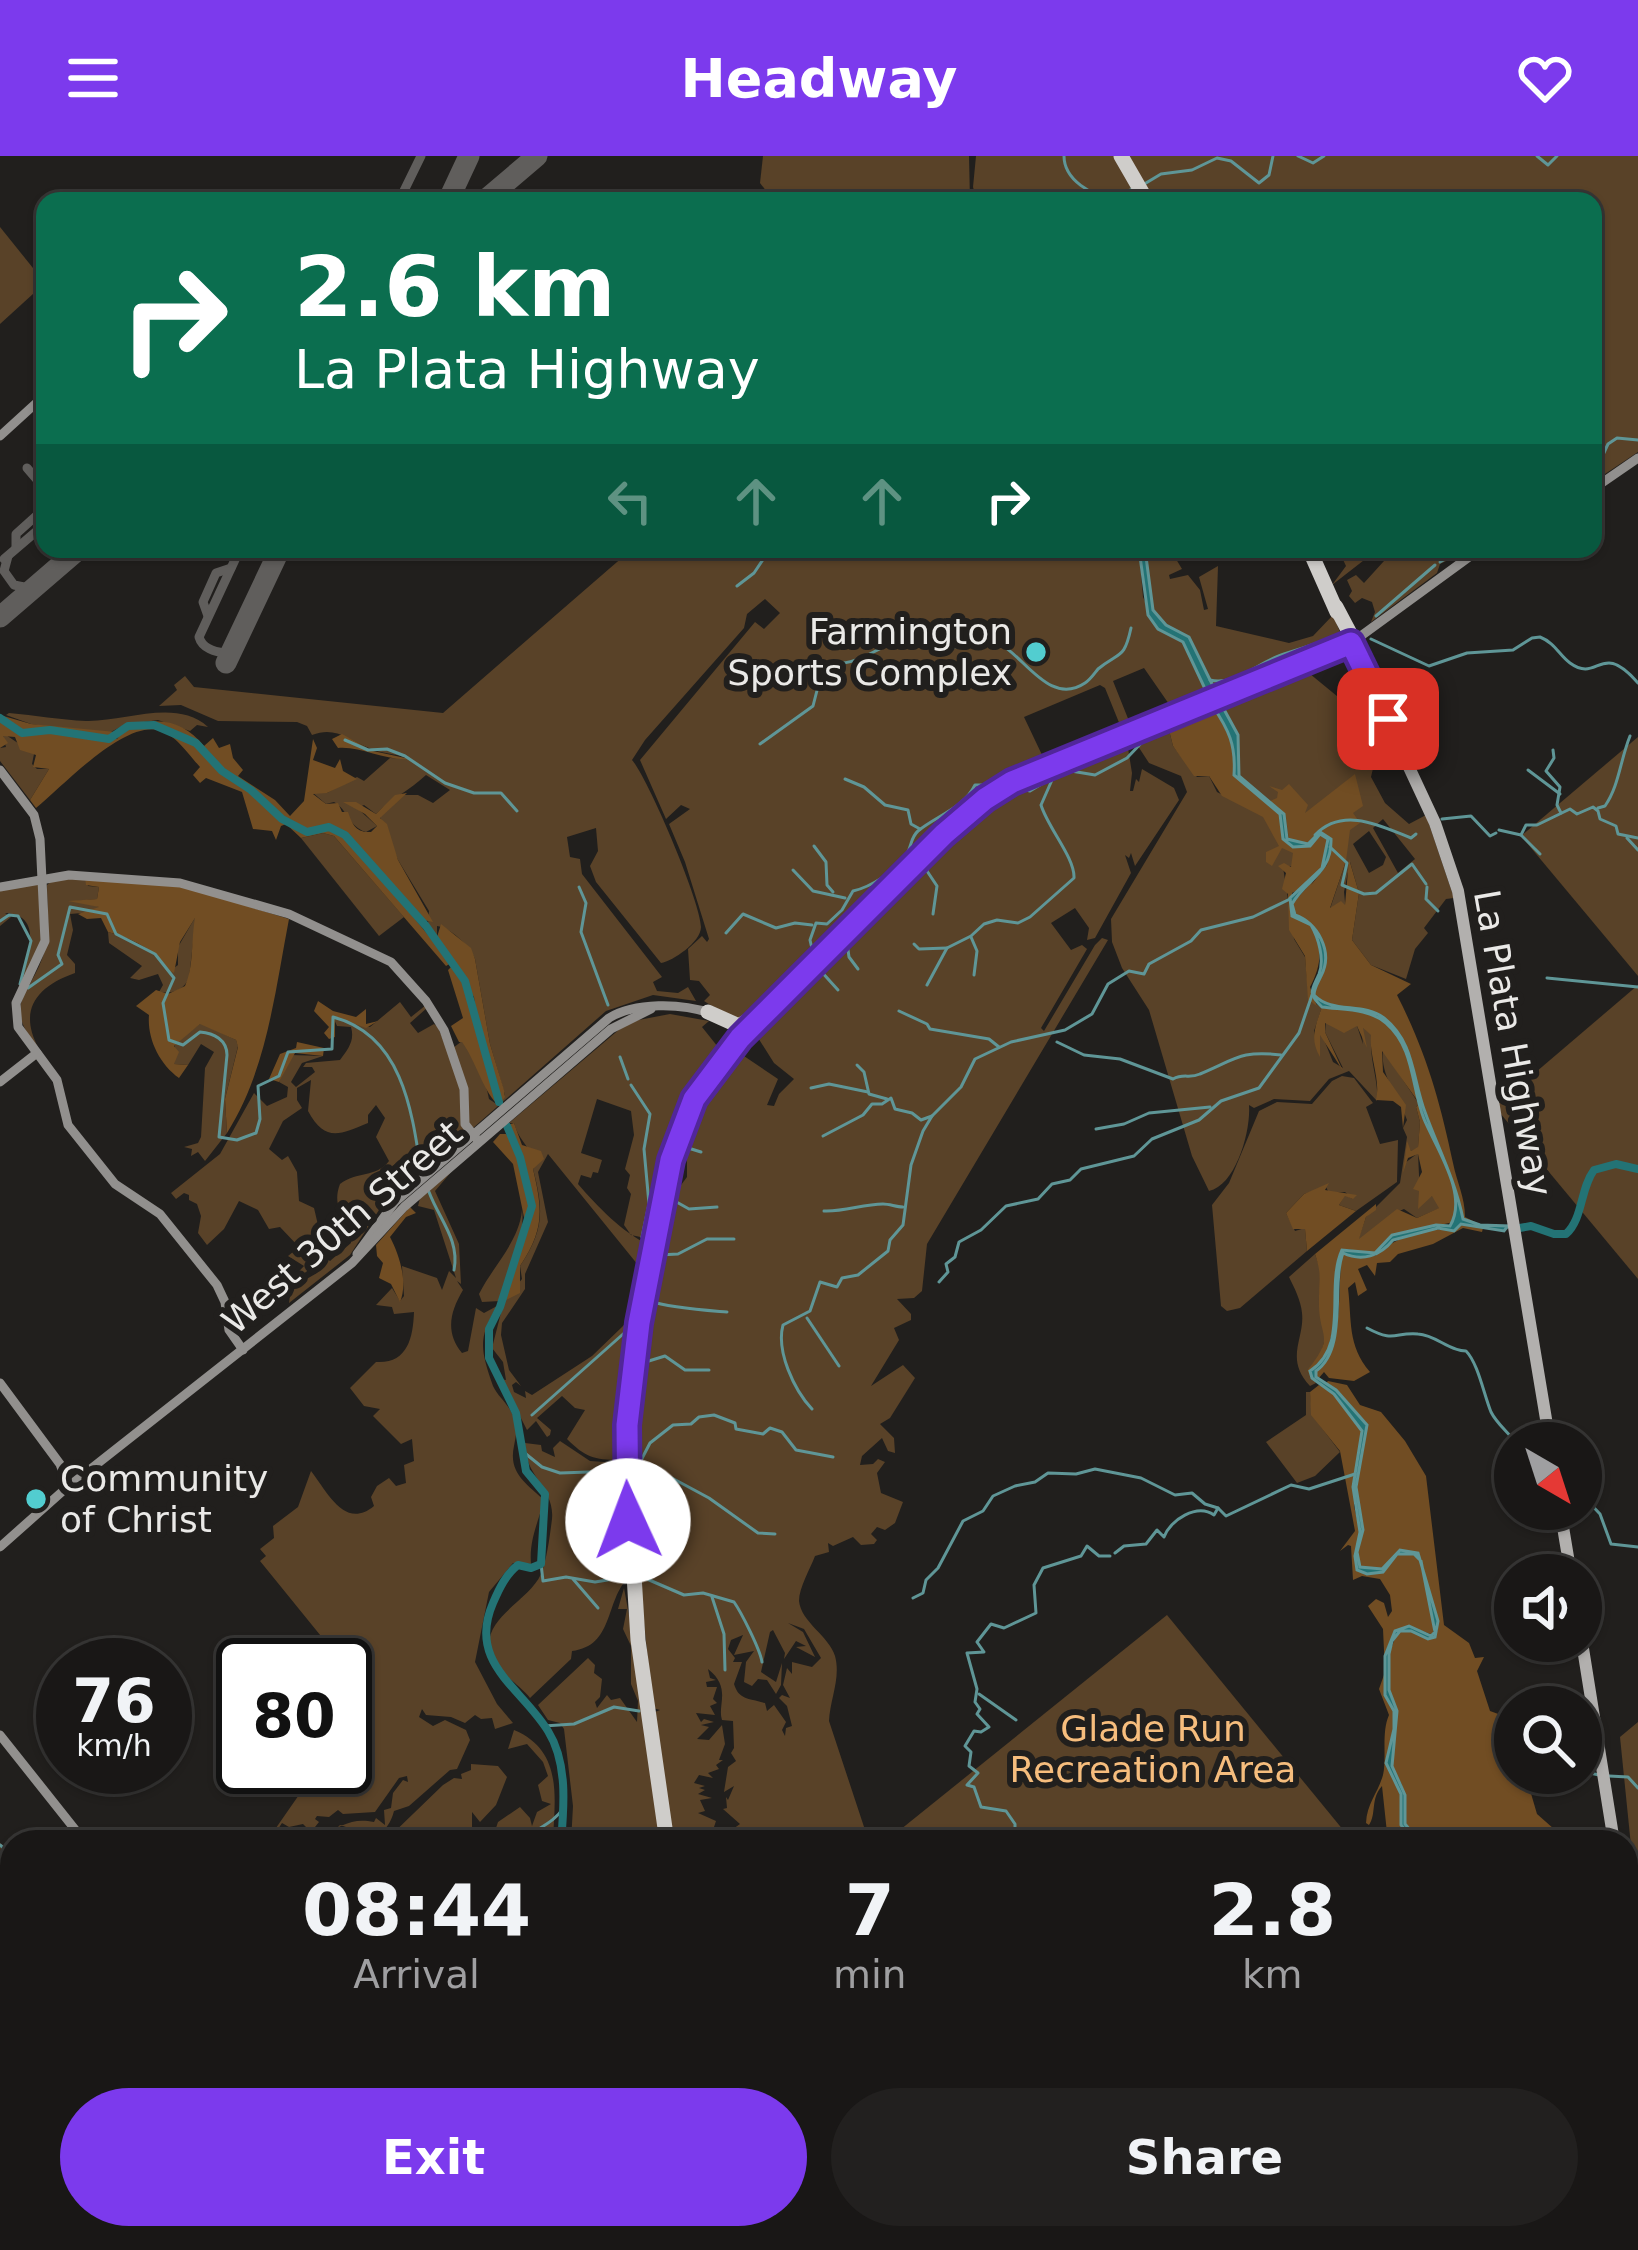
<!DOCTYPE html>
<style>
body{margin:0;font-family:"DejaVu Sans",sans-serif;background:#22201f;color:#f1f3f6;height:100vh;display:flex;flex-direction:column;font-size:45px;white-space:nowrap}
*{box-sizing:border-box;margin:0}
p{font-size:39px;color:#9f9fa1}
.icon{flex:none;width:66px;height:66px;fill:none;stroke:currentColor;stroke-width:2;stroke-linecap:round;stroke-linejoin:round}
.map{position:relative;flex:1;overflow:hidden}
.panel{position:absolute;left:0px;top:1674px;width:1638px;height:420px;display:flex;flex-direction:column;background:#191716;border-radius:36px 36px 0 0;box-shadow:0 3px 9px #0004,0 0 0 3px #373635}
.panel>*{flex:none}
.guide{position:absolute;left:36px;top:36px;width:1566px;height:366px;border-radius:24px;box-shadow:0 3px 9px #0004,0 0 0 3px #373635;background:#0b6e4f;color:#fff;overflow:hidden}
.needle{width:78px;rotate:141deg}
.fabs{position:absolute;left:1494px;top:1266px;display:grid;gap:24px}
.fabs a{display:grid;place-items:center;width:108px;height:108px;border-radius:50%;background:#191716;box-shadow:0 3px 9px #0004,0 0 0 3px #373635;font-size:60px}
.speed{position:absolute;left:36px;top:1482px;display:flex;gap:24px;font-size:60px;font-weight:700;text-align:center}
.speed>*{display:grid;place-content:center;width:156px;height:156px;border-radius:50%;background:#191716;box-shadow:0 3px 9px #0004,0 0 0 3px #373635;line-height:1}
.speed small{font-size:30px;font-weight:400}
.speed .limit{border:6px solid #111;border-radius:18px;background:#fff;color:#111}
.pin{position:absolute;display:grid;place-items:center;width:102px;height:102px;color:#fff;margin:-51px;border-radius:24px;box-shadow:0 6px 18px #0006}
.me{position:absolute;width:132px;margin:-66px;rotate:358deg;stroke-linejoin:round;filter:drop-shadow(0 0 9px #0008)}
.turn{display:flex;align-items:center;gap:42px;height:252px;padding:0 60px;font-size:54px}
.turn .icon{width:156px;height:156px;stroke-width:2.5}
.turn b{display:block;font-size:84px;line-height:102px}
.lanes{display:flex;align-items:center;height:114px;padding:0 60px;background:#0003;justify-content:center;gap:60px;direction:ltr}
.lanes .off{opacity:.35}
.eta{display:flex;justify-content:space-evenly;align-items:center;height:204px;text-align:center}
.eta b{font-size:72px;font-weight:700;line-height:84px}
.cta{display:flex;gap:24px;margin-top:auto;padding:24px 60px}
.cta a{flex:1;height:138px;border-radius:72px;background:#7c3aed;color:#fff;font-size:48px;font-weight:700;line-height:138px;text-align:center}
.cta a+a{background:#22201f;color:#f1f3f6}
header{display:flex;justify-content:space-between;align-items:center;height:156px;padding:0 60px;background:#7c3aed;color:#fff;font-size:54px;font-weight:700}
.map>svg:first-child{display:block}
.green{fill:#594228;fill-rule:evenodd}
.forest{fill:#714d23}
.water{fill:#237375;stroke:#5f9697;stroke-width:3}
.lines{fill:none;stroke-linecap:round;stroke-linejoin:round}
.stream{stroke:#5f9697;stroke-width:3}
.river{stroke:#237375;stroke-width:8}
.taxiway{stroke:#605e5c;stroke-width:9}
.runway{stroke:#605e5c;stroke-width:21}
.secondary{stroke:#92908e;stroke-width:9}
.primary{stroke:#b2b0ae;stroke-width:12}
.highway{stroke:#cfcdca;stroke-width:15}
.route-casing{stroke:#51269a;stroke-width:30}
.route{stroke:#7c3aed;stroke-width:21}
.poi-dot{fill:#52cdd0;stroke:#211f1d;stroke-width:4.5}
.labels{text-anchor:middle;dominant-baseline:central;stroke-width:12;stroke-linejoin:round;paint-order:stroke}
.poi-label{font-size:36px;fill:#eae9e7;stroke:#211f1d;text-anchor:end}
.street-label{font-size:36px;fill:#eae9e7;stroke:#211f1d}
.park-label{font-size:36px;fill:#f6bd7d;stroke:#211f1d}
</style>
<header><svg class="icon" aria-label="menu" viewBox="0 0 24 24"><path d="M4 6h16M4 12h16M4 18h16"/></svg>Headway<svg class="icon" aria-label="heart" viewBox="0 0 24 24"><path d="M12 20l-8-8c-3-5 5-10 8-4 3-6 11-1 8 4z"/></svg></header>
<div class="map">
<svg width="1638" height="2094" viewBox="0 0 1638 2094">
<rect width="100%" height="100%" fill="#211f1d"/>
<g class="green">
<polygon points="763,0 969,0 970,45 774,45 760,27"/>
<polygon points="976,0 1638,0 1638,296 1593,326 1593,45 977,45 973,31"/>
<polygon points="0,71 45,127 0,168"/>
<path d="M632,393H1139L1143,441L1158,473L1183,486L1207,537L1171,551L1144,512L1113,525L1129,565L1120,569L1105,532L1100,529L1024,561L1043,601L976,634L960,648L849,755L745,864L738,866L704,845L710,839L699,825L690,824L688,793L702,780L707,786L709,783L685,706L669,668L690,653L681,649L666,663L640,604L755,466L764,473L780,457L765,443L747,458L744,472L645,584L632,604C649,624 701,747 701,771C701,786 673,805 661,807L596,726L590,710L598,695L596,672L567,681L570,701L580,703L582,718L662,821L653,826L657,835L678,837L688,831L696,845L653,839L606,855L473,972L469,970L453,892L462,885C476,902 485,922 489,943L498,949L505,939L490,888L475,803C471,791 450,771 437,770V781L428,767L429,755L398,704L380,661L403,639H418L433,647L450,634L426,619C409,635 393,641 376,658L364,649L357,652L377,670L366,676C349,671 348,654 334,646L326,648L312,636L327,637L357,621L364,625L390,602L409,603C396,597 381,598 369,592C348,583 335,570 312,579L307,570L297,566L218,565L181,549L159,550L177,534L174,529L185,520L194,531L443,557Z"/>
<polygon points="1145,393 1170,393 1182,413 1169,419 1170,423 1188,419 1200,434 1204,454 1208,453 1199,421 1218,410 1216,470 1289,487 1313,480 1333,459 1342,481 1215,535 1189,481 1166,469 1153,454"/>
<polygon points="1338,393 1471,393 1440,408 1437,417 1371,466 1375,456 1372,446 1362,442 1355,447 1349,440 1352,435 1347,424 1356,419 1364,427 1384,405 1377,394 1332,429 1346,410"/>
<path d="M1304,513L1343,545L1360,533L1369,550L1362,556L1376,600L1371,621L1385,647L1409,668L1426,659L1454,742L1446,743L1424,772L1428,777L1415,793L1406,823L1371,809L1352,784L1359,737L1350,706L1344,736L1346,756L1341,746L1330,753L1346,705L1283,711L1294,783L1305,801L1309,845L1322,851L1314,875L1319,896L1318,869L1333,906L1343,912L1325,876L1326,865L1357,870L1363,888L1361,870L1372,879C1368,902 1379,923 1377,945L1349,915L1329,923L1310,945L1274,943L1254,952L1249,949C1251,975 1236,1029 1209,1035L1192,1000L1149,854L1122,812L1112,786L1111,763L1187,636L1181,620L1149,607L1134,584L1168,570L1173,590L1197,621L1209,620L1217,636L1252,654L1247,628L1238,617V579L1220,546L1226,552ZM1383,663L1415,703L1398,717L1373,672ZM1369,675L1386,701L1383,709L1369,717L1353,688Z"/>
<path d="M9,557C35,559 60,564 86,565C125,566 176,542 208,571L197,569L190,575L158,564L124,569L109,577L87,576L31,568L6,559Z"/>
<polygon points="6,579 34,598 32,608 37,613 49,613 30,644 0,605 0,592 6,591 3,580"/>
<polygon points="1638,581 1638,820 1521,680"/>
<path d="M1127,586L1132,617L1130,635H1133L1136,623L1139,626L1142,613L1174,632L1179,644L1135,710L1131,697L1129,702L1125,699L1131,717L1095,782L1087,784L1089,772L1075,752L1051,767L1071,794L1082,789L1087,793L1041,872L1044,875L1095,789L1102,782L1108,784L927,1088L922,1135L914,1142L897,1143L911,1158V1164L894,1172L899,1184L871,1230L903,1209L915,1222L890,1262L880,1268L894,1282L895,1297L888,1295L882,1282L862,1300L860,1309L873,1308L878,1303L885,1306L877,1317L881,1337L903,1346L895,1367L885,1374L877,1371L871,1378L877,1384L874,1388L861,1389L853,1381L833,1390L828,1387L829,1396L815,1400C810,1413 799,1432 799,1445C801,1466 829,1480 835,1500C841,1522 830,1543 829,1565L869,1686H738L744,1681L733,1673L740,1668L723,1653L727,1652L726,1641L728,1644L734,1630L724,1636L728,1611L736,1605L731,1597L734,1592L733,1565L722,1564C717,1549 732,1532 708,1513L710,1522L716,1524L706,1526L707,1531H717L713,1543L717,1547L710,1550L715,1559L696,1557L701,1566L704,1563L714,1566L701,1569L709,1571L697,1583L709,1584L722,1569L725,1588L719,1604H723L716,1609L719,1613L708,1617L713,1622L699,1619L694,1627L705,1630L699,1632L705,1634L698,1638L712,1642L700,1644L705,1655L698,1657L716,1665L713,1674L722,1677L723,1686H673L655,1556L660,1554L653,1552L639,1418L635,1317L644,1316L634,1313L635,1300L646,1180L672,1065V1041L687,1021V996L683,994C691,961 708,928 732,904L736,905L738,896L778,923L767,949L774,950L779,938L794,923L774,907L755,877L821,811L837,804L843,786L887,747L958,673H964C977,663 988,650 1000,641C1023,623 1099,592 1127,586ZM788,1467L804,1473L821,1502L812,1511L792,1506V1518L787,1512L783,1529L790,1542L782,1539L779,1542L787,1550L792,1570L786,1572L785,1580L782,1574L786,1566L774,1549L767,1555L765,1547C748,1542 739,1544 734,1528L742,1506H733L735,1502L728,1493L731,1484L743,1479L734,1499L754,1495L746,1506L744,1526L752,1530L758,1523L767,1524L776,1538L781,1529L782,1507L776,1526L761,1516L770,1476L773,1474L785,1497L784,1503L796,1485L806,1490L796,1491L815,1501L803,1476Z"/>
<polygon points="323,677 334,680 404,761 379,780 301,682"/>
<path d="M85,722L88,730L99,731L97,743L77,745L100,751L94,756L70,758L73,774L67,799L75,808V817C35,831 19,855 38,891C1,848 31,839 44,797C51,776 47,751 47,729L53,724Z"/>
<path d="M35,727L40,730L41,791L20,832C24,808 48,759 5,757L11,761L0,770V734Z"/>
<path d="M196,760L189,822C183,835 172,838 159,836L163,829L158,818L139,824L130,822L142,810L109,787L108,776C132,782 155,794 170,815L178,809V791Z"/>
<polygon points="1638,829 1638,1123 1495,951"/>
<path d="M400,846L411,861L426,849L428,851L410,867L418,877L434,868L438,871L460,927L465,980L379,1054L350,1099L289,1147L291,1132L317,1117L327,1103L330,1105L351,1087C350,1064 330,1054 340,1028C357,1015 376,1022 389,1005L376,981L385,962L376,949L368,959V967C339,979 325,986 308,955L311,924L297,932V944L302,952L283,965L269,993L282,1004L288,1000L297,1016L299,1045L314,1052C324,1095 330,1104 287,1128L304,1110L288,1100L299,1091L280,1071L269,1073L258,1054L239,1045L224,1073L207,1089L198,1077L201,1060L197,1048L189,1044V1039L184,1037L176,1043L171,1037L220,998L254,937L267,950L287,941L288,931L279,926L291,899L323,900L302,907L291,926L296,931L315,916L312,911H303L306,907L340,904C348,893 355,885 351,871L337,870L333,861L370,871Z"/>
<path d="M670,858L709,865L702,871L718,891C675,949 663,1013 650,1083L631,1079L624,1069L631,1038L627,1032L630,1019L625,1013L634,979L631,955L597,943L581,997L602,1004L598,1017L593,1016L591,1022L581,1019L578,1028C596,1049 624,1078 648,1088L627,1191L619,1304C594,1304 585,1301 567,1283L585,1254L575,1252L562,1240L537,1262L551,1274L550,1279L547,1281L536,1265L527,1274L501,1223L506,1224L503,1206L492,1192L504,1145L522,1123L520,1110C544,1074 544,1055 533,1013L537,1007C530,991 519,985 514,967H509L628,866ZM548,998L638,1109L631,1161L622,1171L592,1200L532,1239L525,1235L526,1242L514,1236L512,1229L516,1226L521,1230L509,1214L501,1179L502,1167L525,1133V1118L548,1066L538,1016Z"/>
<polygon points="201,867 236,884 238,890 225,943 227,977 205,1005 198,996 191,1000 192,993 184,991 198,987 201,981 205,912 214,896 201,888 188,909 174,908 175,887"/>
<path d="M1383,894L1419,948L1416,951L1420,966L1418,992L1411,995L1407,988L1405,1007L1418,997L1420,1041L1426,1044L1433,1039L1440,1052L1417,1062L1404,1053C1381,1062 1375,1079 1358,1084L1366,1061L1400,1027L1407,981L1403,972L1407,964C1399,939 1380,921 1383,894Z"/>
<polygon points="1342,920 1354,922 1373,947 1366,951 1380,988 1398,984 1397,1026 1356,1055 1339,1049 1345,1039 1353,1043 1345,1036 1329,1037 1326,1031 1304,1038 1286,1057 1295,1075 1305,1072 1307,1095 1240,1152 1227,1155 1221,1150 1212,1049 1229,1027 1259,955 1277,946 1312,948 1332,925"/>
<path d="M452,1015L435,1035L459,1088L461,1128L457,1125L463,1134C450,1156 445,1176 462,1197L468,1195L476,1152L484,1157L497,1150C478,1183 480,1192 493,1230C498,1241 510,1249 514,1262C518,1273 516,1279 514,1290C508,1317 527,1328 544,1344C538,1367 529,1384 531,1408L513,1407L489,1436L475,1506L497,1548L513,1567L495,1573L492,1562L481,1563L475,1559L465,1567L451,1561L426,1559L422,1553L419,1561L433,1570L445,1564L466,1574L470,1584L457,1613L450,1614L409,1650L394,1655C388,1678 372,1686 349,1686L358,1681V1675L340,1669L327,1682L322,1678C342,1671 351,1661 374,1666L376,1662L385,1669L384,1654L391,1652L393,1637L403,1624L408,1626L407,1620L399,1622L375,1656L343,1658L338,1654L329,1661L317,1660L315,1663L319,1666L311,1676L303,1668L289,1671L282,1667L276,1676L294,1678L290,1686H271L269,1682L310,1623L301,1611H345V1509L279,1507L301,1490L308,1502L321,1504L329,1490L260,1405L266,1400L260,1393L274,1382L273,1370L298,1351L311,1315C328,1337 345,1374 374,1350L371,1341L377,1330L389,1322L396,1330L406,1327L404,1309L414,1305L412,1283L401,1288L373,1260L380,1253L364,1250L350,1232L376,1206C407,1208 413,1183 414,1156L394,1158L392,1151L376,1149L392,1132L400,1145L404,1140L402,1110L437,1122L442,1134L449,1115L456,1122L434,1054L418,1050L420,1042Z"/>
<path d="M522,1054C526,1079 507,1118 500,1145L482,1146L479,1138C493,1110 519,1086 522,1054Z"/>
<path d="M1315,1098L1323,1121L1319,1139L1326,1178L1320,1202L1307,1215L1316,1227L1310,1230C1284,1202 1305,1183 1302,1157C1301,1145 1294,1131 1289,1121Z"/>
<polygon points="1306,1236 1310,1236 1312,1259 1340,1296 1315,1320 1297,1327 1266,1286 1306,1259"/>
<path d="M560,1285L590,1305L619,1307L628,1422C605,1445 614,1490 572,1495L571,1503L530,1542C520,1529 498,1516 492,1502C476,1464 529,1446 541,1418C547,1403 550,1379 552,1363C555,1332 524,1320 525,1287L541,1289L542,1295L555,1301L553,1292Z"/>
<polygon points="624,1432 630,1465 661,1686 571,1686 573,1650 564,1573 560,1567 548,1564 538,1549 588,1502 595,1509 594,1517 602,1523 600,1541 595,1546 597,1552 607,1539 611,1544 620,1542 637,1566 638,1545 631,1528 631,1490 623,1473 627,1453 618,1453"/>
<polygon points="1167,1459 1353,1686 885,1686"/>
<polygon points="1638,1566 1638,1759 1620,1581"/>
<path d="M514,1574C565,1595 554,1646 553,1686H474L475,1681L479,1686L495,1675L498,1666L520,1651L530,1662L532,1670L537,1656L551,1648L542,1645L538,1629L548,1620L543,1606L527,1588L508,1593Z"/>
<polygon points="471,1608 498,1610 507,1621 496,1649 480,1666 472,1656 472,1686 384,1686 443,1629 454,1622 462,1623 461,1618 471,1614"/>
<path d="M0,1687L12,1696V1703L3,1702L12,1707V1801L0,1786L12,1776C0,1757 0,1749 4,1728C6,1716 0,1700 0,1687Z"/>
<polygon points="195,2082 251,2082 255,2094 201,2094"/>
<polygon points="416,2082 998,2082 983,2094 410,2094"/>
<polygon points="1169,2082 1402,2082 1411,2094 1178,2094"/>
</g>
<g class="forest">
<path d="M1216,556C1235,575 1235,595 1234,619L1280,658L1283,683L1293,691H1307L1321,678L1328,683L1327,703L1311,729L1327,709L1331,683L1320,676L1308,688L1289,684L1286,661L1270,645L1277,642L1278,636L1269,630L1282,634L1289,628L1308,649L1305,657L1355,618L1363,650L1353,657L1360,667L1350,674L1346,705L1330,752L1341,745L1345,749L1349,703L1359,737L1352,784L1371,809L1411,828L1397,839C1426,896 1440,945 1453,1007C1457,1027 1465,1041 1465,1061L1483,1070L1463,1062C1454,1024 1438,992 1425,955C1412,922 1415,888 1384,862C1363,845 1332,858 1314,839C1314,832 1318,827 1321,820C1334,795 1317,767 1295,759L1292,748L1310,728L1292,737V760L1311,769C1324,791 1321,810 1310,831L1317,850L1308,844L1305,800L1289,774L1288,738L1282,733L1286,717L1278,710L1284,707L1291,711L1293,697L1282,692L1272,710L1266,706V696L1279,690L1263,661L1222,640L1209,620H1194L1173,590L1168,570Z"/>
<path d="M0,559L31,568L116,576L112,581L85,580L117,583L125,572H141L136,569C162,560 186,568 204,590L213,582L219,592L230,588L233,602L243,614L238,620L275,644L290,660L304,645L313,583L317,592L313,604L335,612L340,603L343,615L357,623L327,637L313,638L326,648L338,647L342,656H348C352,667 355,677 371,676L377,670L365,658L343,646H356L376,658L395,639L407,637L380,662L387,668L398,704L433,766L423,764L392,735L451,807L446,810L334,680L323,677L301,682L286,668L281,670L276,684L272,675L253,673L242,636L206,622L200,627L193,619L200,611C189,599 176,579 159,574C123,565 64,629 36,652L30,644L49,613L33,611L36,599L20,594L15,581L3,580L8,587L0,592Z"/>
<path d="M342,578L373,595L410,603C384,605 361,590 338,592L332,583Z"/>
<path d="M85,722L182,730L289,763C275,835 267,914 227,977L225,943L238,891L236,884L200,868L174,890L179,896L174,908L188,909L179,922C159,908 147,882 149,859L136,850L156,834L168,838L185,830C194,811 191,784 195,762L180,786L174,817L170,815C155,794 132,782 108,776L101,762L87,763L78,758L99,751L68,745L97,743L99,731L86,729Z"/>
<path d="M441,768L471,792L475,803L490,888L504,934L505,941L499,949C485,940 475,903 462,886H459L451,870L463,862L448,814L453,809C474,839 481,909 499,945L477,866L474,841L437,781Z"/>
<polygon points="318,845 333,855 356,861 366,853 366,868 378,865 366,872 335,861 335,881 329,883 324,877 329,871 314,855"/>
<path d="M1322,851C1338,853 1357,852 1372,858C1402,870 1418,915 1417,944L1382,895L1383,916L1406,949L1403,972L1401,951L1393,945L1376,944C1381,923 1369,901 1371,879L1363,872L1367,892L1357,870L1344,877L1325,867V876L1343,915L1320,879V901C1309,883 1316,868 1322,851Z"/>
<polygon points="297,886 324,892 323,900 295,897 279,926 269,923 280,898 296,892"/>
<path d="M1419,948C1430,986 1463,1025 1454,1066L1392,1079L1375,1097L1345,1093L1339,1099L1335,1166L1325,1203L1311,1213L1315,1227L1307,1215C1337,1177 1318,1184 1319,1144C1319,1122 1322,1119 1315,1098L1376,1048V1054L1366,1061L1359,1083L1397,1053L1417,1062L1439,1052L1432,1040L1418,1053L1419,1035L1413,1033L1422,1016L1418,998L1408,1002L1403,1017L1407,985L1411,995L1418,991L1420,966L1416,951Z"/>
<path d="M514,967L522,989L541,995L544,1003L533,1013C543,1055 544,1074 520,1110V1137L504,1145C524,1062 551,1056 507,969Z"/>
<path d="M500,978H506C526,1003 534,1041 526,1071L513,1008L493,986Z"/>
<polygon points="1329,1027 1325,1034 1357,1039 1353,1043 1345,1040 1339,1049 1356,1055 1307,1095 1305,1073 1293,1073 1286,1057 1304,1038"/>
<path d="M410,1051L416,1057L406,1061L390,1081C400,1100 408,1127 400,1146L391,1128L379,1122L383,1107L377,1100L376,1089Z"/>
<path d="M1464,1067L1483,1072L1482,1076L1463,1072L1433,1088L1398,1098L1390,1106L1377,1107L1375,1120L1367,1109L1358,1113L1367,1134L1358,1140L1355,1126L1348,1132C1352,1164 1347,1189 1370,1216L1354,1225L1329,1222L1324,1216L1318,1223L1316,1215C1345,1194 1337,1131 1342,1098L1375,1100C1396,1081 1425,1070 1454,1075Z"/>
<polygon points="1328,1225 1347,1229 1360,1249 1381,1256 1405,1285 1426,1320 1444,1469 1469,1487 1475,1502 1484,1501 1477,1515 1490,1555 1501,1559 1515,1556 1515,1617 1525,1617 1537,1658 1554,1673 1552,1686 1420,1686 1405,1668 1402,1629 1392,1610 1397,1555 1388,1535 1389,1498 1397,1477 1408,1474 1428,1483 1438,1474 1438,1465 1418,1397 1400,1394 1383,1413 1360,1411 1357,1396 1363,1374 1356,1331 1366,1266 1325,1228"/>
<path d="M1319,1229L1329,1233L1362,1275L1356,1311L1354,1350L1360,1376L1356,1410L1367,1418L1383,1416L1397,1398H1414L1421,1405L1435,1463L1433,1479L1409,1470L1395,1475L1387,1492L1385,1539L1394,1555V1573L1386,1607L1401,1638V1669L1415,1686H1388L1382,1630C1370,1643 1377,1657 1369,1669L1366,1667C1367,1647 1378,1637 1383,1619C1387,1602 1381,1577 1389,1559L1379,1533L1385,1516L1383,1473L1368,1450L1376,1443L1384,1447L1388,1461L1392,1455L1390,1439L1380,1423L1362,1420L1353,1424L1351,1390L1348,1389L1340,1395L1355,1375L1340,1295L1311,1259L1310,1236Z"/>
<polygon points="1346,2082 1401,2082 1403,2094 1342,2094"/>
</g>
<g class="water">
<polygon points="1139,393 1145,393 1153,454 1166,469 1189,481 1215,534 1207,537 1183,486 1158,473 1148,459"/>
<path d="M1220,546L1238,579L1239,620L1284,658L1287,683L1308,688L1320,676L1331,683C1332,718 1306,723 1292,748L1295,759C1317,767 1334,795 1321,820C1318,827 1314,832 1314,839C1332,858 1363,846 1384,862C1415,887 1412,922 1425,956C1438,992 1455,1024 1463,1063L1480,1069L1508,1070L1504,1075L1461,1068L1454,1075L1438,1072L1393,1084C1380,1100 1362,1106 1343,1097C1331,1128 1348,1193 1316,1215V1221L1336,1234L1367,1269L1356,1331L1363,1374L1357,1396L1360,1411L1382,1413L1400,1394L1418,1397L1438,1465L1435,1481L1428,1483L1411,1475H1400L1392,1485L1389,1498V1534L1397,1555L1392,1610L1405,1639V1668L1420,1686H1415L1401,1669V1638L1386,1607L1394,1573V1555L1385,1539V1500L1395,1475L1409,1470L1431,1480L1435,1476L1421,1405L1414,1398H1397L1383,1416L1367,1418L1357,1414L1355,1400L1360,1376L1353,1331L1362,1275L1334,1238L1312,1222L1310,1215C1350,1190 1325,1131 1342,1094L1375,1097L1392,1079L1436,1069L1450,1070C1469,1039 1436,992 1424,963C1411,931 1415,892 1386,867C1368,852 1344,854 1322,851C1307,837 1312,834 1319,818C1325,803 1318,781 1311,769L1292,760L1290,742L1322,712L1328,683L1320,678L1310,690L1293,691L1283,683L1280,658L1234,619C1236,589 1229,574 1212,549Z"/>
</g>
<g class="lines">
<g class="stream">
<path d="M1064,0C1064,24 1092,40 1114,43L1132,33"/>
<polyline points="1298,0 1313,7 1324,0"/>
<polyline points="1537,0 1548,9 1557,0"/>
<polyline points="1146,27 1161,18 1192,14 1217,2 1231,5 1259,27 1269,19 1273,0"/>
<polyline points="825,45 854,44"/>
<polyline points="1593,304 1602,301 1608,288 1617,282 1638,284"/>
<polyline points="1440,406 1463,393"/>
<polyline points="737,430 754,417 770,393"/>
<polyline points="1376,460 1435,409"/>
<path d="M1371,483L1429,510L1467,497L1513,494L1532,482L1540,481C1555,487 1559,499 1570,507C1599,528 1600,483 1638,527"/>
<path d="M1210,524C1236,530 1260,505 1284,498C1304,492 1322,486 1341,478"/>
<polyline points="345,584 368,594 387,593 405,600 445,627 474,637 501,637 517,655"/>
<path d="M760,588L813,550L822,515L830,507C862,512 889,480 919,479L925,490C937,485 938,489 951,491C968,492 979,478 997,486C1024,499 1049,551 1085,527C1090,524 1094,518 1098,513C1120,495 1124,504 1131,472"/>
<polyline points="1553,594 1554,602 1546,615 1560,631 1557,649 1561,657"/>
<polyline points="1528,614 1560,638"/>
<polyline points="845,623 864,631 885,649 908,654 911,668 920,673"/>
<polyline points="1017,632 1030,635 1065,614 1095,619 1127,602 1148,580 1216,552"/>
<path d="M1598,652L1605,650C1619,630 1620,605 1630,580"/>
<polyline points="1442,663 1471,660 1490,680 1496,677"/>
<polyline points="1499,674 1521,679 1526,669 1537,669 1570,653 1577,658 1593,651 1598,655 1600,663 1616,670 1618,678 1638,682"/>
<path d="M1315,679C1343,650 1381,670 1411,682L1416,678"/>
<polyline points="1521,679 1540,698"/>
<polyline points="1627,682 1638,694"/>
<polyline points="814,690 826,706 827,729 833,736"/>
<polyline points="1330,691 1347,707 1342,729 1364,738 1376,737 1412,708 1426,728"/>
<polyline points="928,704 927,715 937,730 933,758"/>
<polyline points="793,714 813,735 845,742"/>
<polyline points="579,731 586,747 581,776 608,849"/>
<polyline points="1427,731 1426,743 1438,755"/>
<polyline points="0,765 9,759 18,760 31,785 20,828"/>
<polyline points="726,777 743,758 776,772 795,767 812,769"/>
<polyline points="971,781 977,795 974,819"/>
<polyline points="847,787 849,801 858,813"/>
<polyline points="914,788 919,793 947,792"/>
<path d="M813,797L810,784L816,767L827,768L842,754L853,735C871,731 894,716 906,699C912,691 910,682 918,675C936,660 964,652 975,629H985"/>
<polyline points="819,813 838,834"/>
<polyline points="1547,822 1638,831"/>
<path d="M927,829L947,792L971,780L984,768L997,764L1018,767L1030,761L1074,722C1075,702 1048,672 1041,649L1052,624"/>
<path d="M28,832L62,808L58,799L70,751L107,758L116,778L155,798L174,822L163,847L169,884L183,889L200,876C214,877 227,884 227,899L219,981L237,984L256,977L260,963L258,930L279,920L288,896L332,893L333,861C402,879 412,954 421,1015"/>
<polyline points="899,855 927,868 930,873 989,883 999,891"/>
<path d="M1057,886L1084,899L1120,903L1173,923C1184,917 1189,923 1200,918C1236,903 1241,894 1281,899"/>
<polyline points="620,901 628,923"/>
<polyline points="857,909 864,916 869,938 887,943"/>
<polyline points="631,929 650,958 644,993 649,1048 642,1081"/>
<polyline points="811,932 829,928 868,936"/>
<polyline points="1096,973 1124,968 1149,957 1210,951"/>
<polyline points="823,980 863,959 872,948 882,948 891,942 895,953 912,957 921,964 932,960"/>
<polyline points="685,991 701,996"/>
<path d="M429,1036C439,1063 460,1084 454,1114"/>
<polyline points="673,1044 689,1053 717,1051"/>
<path d="M824,1055C844,1056 863,1048 883,1048C890,1048 896,1051 903,1051"/>
<polyline points="659,1099 678,1098 707,1083 734,1083"/>
<polyline points="939,1126 948,1116 946,1108 955,1101 959,1086 981,1074 1006,1050 1038,1043 1052,1028 1070,1024 1081,1013 1134,1000 1152,983 1199,964 1221,945 1259,932 1299,877 1312,839"/>
<path d="M649,1145C671,1152 703,1154 727,1156"/>
<polyline points="807,1162 839,1210"/>
<path d="M1367,1172C1395,1187 1394,1176 1418,1178C1436,1179 1449,1195 1466,1195C1478,1207 1484,1239 1491,1256C1497,1268 1508,1276 1516,1287"/>
<polyline points="639,1208 665,1200 685,1214 709,1214"/>
<path d="M812,1253C794,1234 776,1195 783,1169L810,1155L820,1126L837,1131L842,1122L858,1119L888,1095L890,1084L903,1069L911,1009L923,975L932,960L961,931L975,903L1011,886L1065,874L1092,858L1108,828L1129,815L1144,818L1149,808L1191,785L1201,774L1253,761L1290,743"/>
<polyline points="532,1259 631,1171 642,1086"/>
<polyline points="521,1294 542,1311 560,1317 618,1315"/>
<polyline points="635,1316 650,1287 673,1269 691,1268 699,1261 714,1259 735,1267 736,1273 763,1278 770,1272 782,1276 796,1294 833,1301"/>
<polyline points="635,1316 670,1321 709,1342 758,1377 775,1378"/>
<polyline points="1581,1338 1600,1358 1611,1388 1638,1391"/>
<path d="M1115,1397L1124,1390L1146,1388L1157,1374L1164,1381C1170,1364 1197,1347 1214,1359L1218,1352L1226,1360L1291,1329L1309,1333L1355,1318"/>
<polyline points="541,1408 543,1425 566,1421 595,1426 626,1421"/>
<path d="M640,1420L684,1439L703,1437L734,1446C741,1456 760,1493 762,1506"/>
<polyline points="573,1423 598,1452"/>
<polyline points="712,1441 724,1478 725,1514"/>
<polyline points="913,1442 923,1437 926,1424 938,1412 963,1365 983,1355 993,1340 1015,1330 1035,1326 1048,1317 1076,1318 1095,1313 1141,1322 1175,1339 1192,1337 1205,1348 1218,1352"/>
<polyline points="979,1538 1016,1564"/>
<polyline points="544,1570 574,1568 614,1551 639,1555"/>
<polyline points="1498,1585 1515,1591"/>
<polyline points="1581,1615 1599,1619"/>
<polyline points="1609,1620 1628,1621 1638,1632"/>
<path d="M521,1686C535,1672 553,1669 564,1651"/>
<polyline points="1015,1686 1015,1668 1006,1655 981,1651 974,1631 967,1629 978,1617 969,1610 971,1596 965,1590 974,1575 981,1576 989,1571 977,1558 980,1553 975,1546 977,1533 967,1497 984,1496 977,1486 991,1468 1004,1472 1036,1457 1034,1429 1043,1412 1081,1400 1087,1390 1099,1400 1110,1400"/>
<polyline points="0,1689 12,1699"/>
<polyline points="1626,2072 1638,2077"/>
<polyline points="654,2082 660,2092"/>
</g>
<g class="river">
<polyline points="0,562 22,577 50,574 109,583 128,570 154,569 196,587 222,615 251,634 282,663 307,676 329,671 345,679 426,770 465,825 499,946"/>
<path d="M507,970L520,1001L532,1050L500,1151L489,1173V1202L516,1257L526,1315L545,1338L541,1408L531,1412L518,1409C506,1418 499,1433 493,1447C467,1507 521,1531 548,1575C568,1607 564,1651 561,1686"/>
<path d="M1514,1073L1531,1070L1554,1078H1566C1583,1063 1580,1033 1594,1014L1616,1008L1638,1013"/>
</g>
<g class="taxiway">
<polyline points="399,45 421,0"/>
<polyline points="27,312 45,333"/>
<polyline points="16,391 16,378 36,360 45,361"/>
<polyline points="8,400 4,415 14,429 29,432 40,427"/>
<polyline points="4,403 45,368"/>
<polyline points="208,460 203,446 216,417 231,412"/>
<path d="M233,491L225,497C215,496 202,492 199,481L240,393"/>
</g>
<g class="runway">
<polyline points="448,45 469,0"/>
<polyline points="484,45 537,0"/>
<polyline points="0,461 79,393"/>
<polyline points="226,507 280,393"/>
</g>
<g class="secondary">
<polyline points="254,45 270,45"/>
<polyline points="0,280 45,239"/>
<polyline points="1593,333 1638,302"/>
<polyline points="1354,485 1480,393"/>
<polyline points="0,614 34,659 40,683 45,785 16,847 18,871 57,924 68,969 115,1028 160,1058 217,1129 225,1146 229,1174 243,1194"/>
<polyline points="0,731 69,719 180,727 289,758 391,806 426,845 444,874 464,933 465,968 479,986"/>
<polyline points="0,926 37,897"/>
<path d="M357,1098L395,1046L609,862C635,846 681,847 710,857"/>
<polyline points="0,1227 60,1308 69,1333"/>
<polyline points="0,1391 64,1334 352,1107 404,1051 611,873 651,853"/>
<polyline points="0,1579 85,1686"/>
<polyline points="0,1879 12,1869"/>
<polyline points="175,2082 180,2094"/>
<polyline points="814,2082 817,2094"/>
</g>
<g class="primary">
<polyline points="1351,487 1435,667 1458,735 1550,1287"/>
<polyline points="1560,1353 1571,1419"/>
<polyline points="1581,1480 1614,1686"/>
<polyline points="1626,1785 1638,1887"/>
</g>
<g class="highway">
<polyline points="1121,0 1147,45"/>
<polyline points="1309,393 1337,456"/>
<polyline points="708,856 739,870 752,862"/>
<polyline points="667,1686 638,1484 627,1305 630,1228 639,1167 671,1004 694,943 725,898 944,678 985,643 1031,613 1354,485 1336,451"/>
<polyline points="664,2094 669,2082"/>
</g>
</g>
<g class="lines">
<g class="route-casing">
<polyline id="route" points="628,1365 627,1269 639,1167 671,1004 694,943 740,882 944,678 985,643 1012,626 1351,487 1388,563"/>
</g>
<use href="#route" class="route"/>
</g>
<g class="poi-dot">
<circle cx="1036" cy="496" r="12"/>
<circle cx="36" cy="1343" r="12"/>
</g>
<g class="labels">
<g class="poi-label">
<text x="1012" y="475">Farmington<tspan x="1012" dy="41">Sports Complex</tspan></text>
<text x="60" y="1322" text-anchor="start">Community<tspan x="60" dy="41">of Christ</tspan></text>
</g>
<g class="street-label">
<text transform="translate(1513 887) rotate(80)">La Plata Highway</text>
<text transform="translate(342 1071) rotate(-41)">West 30th Street</text>
</g>
<g class="park-label">
<text x="1153" y="1572">Glade Run<tspan x="1153" dy="41">Recreation Area</tspan></text>
</g>
</g>
</svg>
<div class="fabs">
<a><svg class="needle" viewBox="-14 -14 28 28"><path d="M0-13l5 13h-10z" fill="#e53935"/><path d="M0 13l5-13h-10z" fill="#9f9fa1"/></svg></a>
<a><svg class="icon" aria-label="sound" viewBox="0 0 24 24"><path d="M4 9h4l5-4v14l-5-4H4zM17 9q2 3 0 6"/></svg></a>
<a><svg class="icon" aria-label="search" viewBox="0 0 24 24"><circle cx="10" cy="10" r="6"/><path d="M15 15l6 6"/></svg></a>
</div>
<div class="speed"><div>76<small>km/h</small></div><div class="limit">80</div></div>
<div class="pin" style="left:1388px;top:563px;background:#d93025"><svg class="icon" aria-label="arrive" viewBox="0 0 24 24"><path d="M6 21V4h12l-3 4 3 4H6"/></svg></div>
<svg class="me" style="left:628px;top:1365px" viewBox="-20 -20 40 40"><circle r="19" fill="#fff"/><path d="M0-13L10 11 0 6-10 11z" fill="#7c3aed"/></svg>
<div class="guide">
<div class="turn"><svg class="icon" aria-label="right" viewBox="0 0 24 24"><path d="M7 20v-9h11M14 6l5 5-5 5"/></svg><div><b>2.6 km</b>La Plata Highway</div></div>
<div class="lanes"><svg class="icon off" aria-label="left" viewBox="0 0 24 24"><path d="M17 20v-9H6M10 6l-5 5 5 5"/></svg><svg class="icon off" aria-label="ahead" viewBox="0 0 24 24"><path d="M12 20V5M6 11l6-6 6 6"/></svg><svg class="icon off" aria-label="ahead" viewBox="0 0 24 24"><path d="M12 20V5M6 11l6-6 6 6"/></svg><svg class="icon" aria-label="right" viewBox="0 0 24 24"><path d="M7 20v-9h11M14 6l5 5-5 5"/></svg></div>
</div>
<section class="panel">
<div class="eta">
<div><b>08:44</b><p>Arrival</p></div>
<div><b>7</b><p>min</p></div>
<div><b>2.8</b><p>km</p></div>
</div>
<div class="cta"><a>Exit</a><a>Share</a></div>
</section>
</div>
